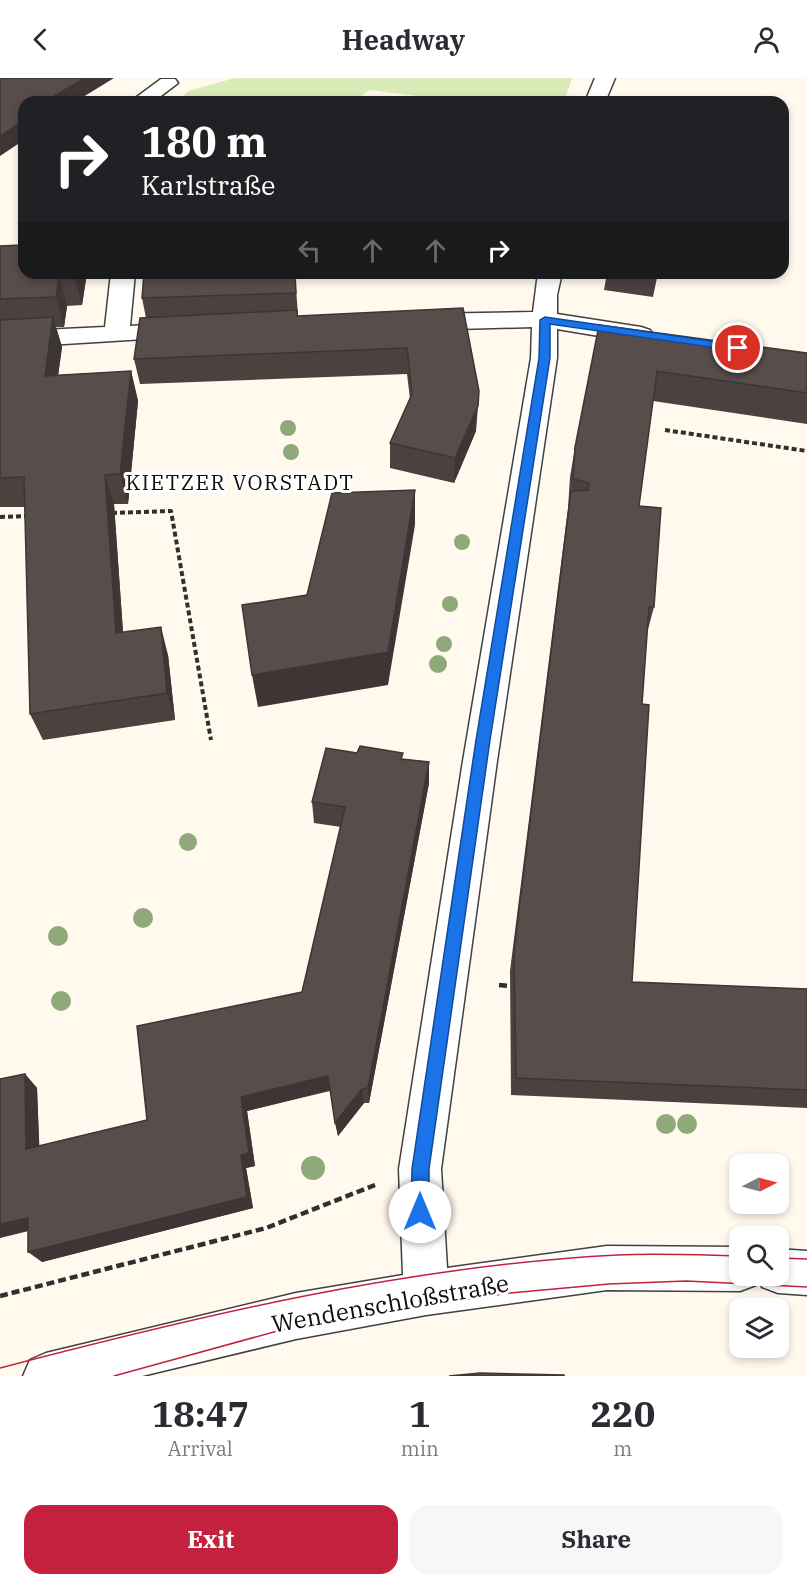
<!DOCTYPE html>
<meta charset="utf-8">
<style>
body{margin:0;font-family:"IBM Plex Serif",serif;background:#f7f7f7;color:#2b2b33;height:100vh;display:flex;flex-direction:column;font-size:22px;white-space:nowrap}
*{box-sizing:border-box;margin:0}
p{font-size:20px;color:#7c7c81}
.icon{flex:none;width:33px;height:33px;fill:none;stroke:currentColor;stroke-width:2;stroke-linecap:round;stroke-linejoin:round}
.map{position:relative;height:1298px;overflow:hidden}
.panel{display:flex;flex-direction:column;background:#fff;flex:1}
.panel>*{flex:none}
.top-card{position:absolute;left:18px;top:18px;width:771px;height:183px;border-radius:18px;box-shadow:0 3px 9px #0003;background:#202124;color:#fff;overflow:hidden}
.needle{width:39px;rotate:84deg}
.tools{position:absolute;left:729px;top:1076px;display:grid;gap:12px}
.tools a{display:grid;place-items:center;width:60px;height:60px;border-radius:12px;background:#fff;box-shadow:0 3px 9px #0003;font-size:30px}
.pin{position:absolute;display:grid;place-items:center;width:51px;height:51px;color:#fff;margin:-26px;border:3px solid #fff;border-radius:50%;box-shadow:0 2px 6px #0007}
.me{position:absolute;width:66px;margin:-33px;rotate:0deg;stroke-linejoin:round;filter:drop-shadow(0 0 4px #0008)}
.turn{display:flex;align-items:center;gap:21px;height:126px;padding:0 24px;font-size:27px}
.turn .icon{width:78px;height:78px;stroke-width:2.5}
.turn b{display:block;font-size:42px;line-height:51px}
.lanes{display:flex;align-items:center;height:57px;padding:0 24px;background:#0003;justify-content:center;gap:30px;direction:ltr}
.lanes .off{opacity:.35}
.eta{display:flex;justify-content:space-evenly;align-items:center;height:102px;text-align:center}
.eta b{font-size:36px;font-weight:700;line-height:42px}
.action{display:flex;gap:12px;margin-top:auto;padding:12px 24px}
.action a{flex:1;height:69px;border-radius:18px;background:#c3213e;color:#fff;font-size:24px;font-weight:700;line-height:69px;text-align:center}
.action a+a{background:#f7f7f7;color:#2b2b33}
header{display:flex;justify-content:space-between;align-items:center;height:78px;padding:0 24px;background:#fff;font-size:27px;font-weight:700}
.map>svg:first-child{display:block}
.green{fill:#d9ebb6}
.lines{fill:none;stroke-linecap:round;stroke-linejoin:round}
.minor-casing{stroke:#414141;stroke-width:3}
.path-far1{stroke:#303030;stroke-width:4;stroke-dasharray:5 3;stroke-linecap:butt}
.path{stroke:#303030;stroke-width:4.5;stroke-dasharray:8 4;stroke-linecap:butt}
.minor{fill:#fff;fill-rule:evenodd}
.tram{stroke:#c3213e;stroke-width:1.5}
.tree{fill:#90a97a}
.wall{fill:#4b4240}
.shaded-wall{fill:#3d3634}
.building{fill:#574d4a;stroke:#3d3634;stroke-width:1.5}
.route{fill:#1a73e8;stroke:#114b97;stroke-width:1.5}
.labels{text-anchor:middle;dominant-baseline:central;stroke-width:6;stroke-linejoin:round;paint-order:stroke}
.neighbourhood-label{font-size:21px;letter-spacing:1.5px;fill:#0e0e0e;stroke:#fff}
.near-street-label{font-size:24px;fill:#0e0e0e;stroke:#fff}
</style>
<header><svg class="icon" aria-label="back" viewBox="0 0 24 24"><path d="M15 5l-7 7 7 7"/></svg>Headway<svg class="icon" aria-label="person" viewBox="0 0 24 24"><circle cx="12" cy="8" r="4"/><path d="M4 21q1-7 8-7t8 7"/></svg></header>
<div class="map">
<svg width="807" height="1298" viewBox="0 0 807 1298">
<rect width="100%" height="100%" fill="#fff9ee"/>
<polygon class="green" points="235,0 572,0 564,24 466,24 369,12 354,24 179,24 188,13"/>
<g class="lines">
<g class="minor-casing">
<g id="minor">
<polygon points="595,0 615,0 605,24 585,24"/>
<polygon points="161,1 175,1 178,5 153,24 130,24"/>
<polygon points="111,195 135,195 130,248 184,245 193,248 196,253 193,258 0,270 0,254 105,249"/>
<polygon points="538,195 562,195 557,217 557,236 641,249 650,252 653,257 650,262 641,265 557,251 557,280 497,683 441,1091 447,1190 607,1168 740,1169 740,1197 778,1197 778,1171 807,1173 807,1217 778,1215 762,1209 759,1199 756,1207 740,1213 607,1212 426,1237 296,1261 142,1298 23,1298 30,1282 46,1275 296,1215 403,1197 399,1091 463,683 531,280 532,249 421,252 412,249 409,244 412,239 421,236 533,234"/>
</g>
</g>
<g class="path-far1">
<polyline points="665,352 807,373"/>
<polyline points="112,435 171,433 211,662"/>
<polyline points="0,439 29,438"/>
</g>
<g class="path">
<polyline points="499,907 510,908"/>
<polyline points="0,1218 266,1150 375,1107"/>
</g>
<use href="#minor" class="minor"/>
<g class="tram">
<polyline points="778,1180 807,1181"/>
<path d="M0,1290C203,1237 407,1188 617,1177C658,1175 699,1177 740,1178"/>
<polyline points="114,1298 299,1247 510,1215 609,1206 686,1203 807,1209"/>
</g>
</g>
<g class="tree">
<circle cx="288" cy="350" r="8"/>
<circle cx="291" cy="374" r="8"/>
<circle cx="462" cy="464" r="8"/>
<circle cx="450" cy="526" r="8"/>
<circle cx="444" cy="566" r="8"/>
<circle cx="438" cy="586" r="9"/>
<circle cx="188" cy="764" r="9"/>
<circle cx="143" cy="840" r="10"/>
<circle cx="58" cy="858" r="10"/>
<circle cx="61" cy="923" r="10"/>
<circle cx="666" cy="1046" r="10"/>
<circle cx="687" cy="1046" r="10"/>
<circle cx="313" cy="1090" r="12"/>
</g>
<g class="wall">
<polygon points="0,168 87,195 82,227 67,228 64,249 56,249 62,269 58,297 131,293 138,323 128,426 114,426 123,554 168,577 175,642 43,662 30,636 25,429 0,429"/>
<polygon points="144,195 295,195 298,238 463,230 476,353 454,405 390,390 390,365 410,321 407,296 140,306 134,281 146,240 142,220"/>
<polygon points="607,195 658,195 653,219 604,212"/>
<polygon points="599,247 807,275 807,346 653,323 639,428 654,529 647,555 642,626 632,904 807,911 807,1030 511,1017 510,893 568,430 570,399 575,369"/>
<polygon points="357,675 429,684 429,705 369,1025 364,1025 338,1058 330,1013 247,1033 255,1088 246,1090 253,1130 42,1184 25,996 37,1010 39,1068 147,1042 302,914 341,749 314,745 312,724"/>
</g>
<g class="shaded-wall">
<polygon points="85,0 114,0 75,24 44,24"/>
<polygon points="24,43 24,62 0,78 0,58"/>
<polygon points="75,195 87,195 82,227 74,197"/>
<polygon points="59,198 67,228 64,249 56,219"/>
<polygon points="53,239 62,269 54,328 45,298"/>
<polygon points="131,293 138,323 128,426 120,396"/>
<polygon points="478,328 476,353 454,405 455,380"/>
<polygon points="105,397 114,426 125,583 116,555"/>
<polygon points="415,412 415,447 388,607 258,629 252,597"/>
<polygon points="161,549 168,577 175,642 167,615"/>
<polygon points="429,684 429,705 369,1025 368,1010"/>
<polygon points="25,996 37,1010 40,1084 26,1071"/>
<polygon points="328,998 330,1012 247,1033 255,1088 246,1090 253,1130 42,1184 28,1174 241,1077 241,1019"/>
<polygon points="362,1011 364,1025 338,1058 335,1045"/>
<polygon points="28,1140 41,1150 0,1160 0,1146"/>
</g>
<g class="building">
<polygon points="0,0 85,0 44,24 24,24 24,43 0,58"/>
<polygon points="358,22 377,24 357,24"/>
<polygon points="24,157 24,195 75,195 74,197 59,198 56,219 0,221 0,168 22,167"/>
<polygon points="144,195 295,195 296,215 142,220"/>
<polygon points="463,230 479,313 478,328 455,380 390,365 412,316 407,270 134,281 140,240 297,232 297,238"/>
<polygon points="53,239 45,298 131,293 120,396 105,397 116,555 161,549 167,615 30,636 24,399 0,400 0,242"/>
<polygon points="599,247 807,275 807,315 657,293 639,428 661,430 654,529 649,529 642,626 649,627 632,904 807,911 807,1012 516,1000 514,872 571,413 588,412 589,405 573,401 575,369"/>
<polygon points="415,412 388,574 252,597 242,527 307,517 332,415"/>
<polygon points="360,668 403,675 401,681 429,684 368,1010 362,1011 335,1045 328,998 241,1019 249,1075 241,1077 247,1119 28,1174 28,1140 0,1146 0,1001 25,996 26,1071 147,1042 137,948 302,914 345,729 312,724 326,670 357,675"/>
<polygon points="480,1295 564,1297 564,1298 449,1298"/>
</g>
<polygon class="route" points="545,239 738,267 744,270 738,273 550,246 550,280 490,662 429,1091 429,1134 426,1140 420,1143 414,1140 411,1134 412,1091 476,662 539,280 540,242"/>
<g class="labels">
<g class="neighbourhood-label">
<text x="240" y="404">KIETZER VORSTADT</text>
</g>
<g class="near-street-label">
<text transform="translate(390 1225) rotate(-10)">Wendenschloßstraße</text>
</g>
</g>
</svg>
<div class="tools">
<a><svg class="needle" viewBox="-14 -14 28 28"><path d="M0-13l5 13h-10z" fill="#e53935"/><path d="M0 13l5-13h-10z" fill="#7c7c81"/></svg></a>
<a><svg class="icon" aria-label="search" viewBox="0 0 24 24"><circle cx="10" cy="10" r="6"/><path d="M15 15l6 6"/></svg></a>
<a><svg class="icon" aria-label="layers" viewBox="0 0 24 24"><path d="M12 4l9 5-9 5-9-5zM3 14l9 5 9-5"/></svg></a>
</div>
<div class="pin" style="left:738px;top:270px;background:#d93025"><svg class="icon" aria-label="arrive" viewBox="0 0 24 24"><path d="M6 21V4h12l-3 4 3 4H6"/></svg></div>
<svg class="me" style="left:420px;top:1134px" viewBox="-20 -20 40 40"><circle r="19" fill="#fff"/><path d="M0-13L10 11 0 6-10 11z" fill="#1a73e8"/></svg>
<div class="top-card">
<div class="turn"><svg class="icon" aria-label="right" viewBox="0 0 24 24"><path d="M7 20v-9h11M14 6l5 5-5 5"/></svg><div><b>180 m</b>Karlstraße</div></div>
<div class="lanes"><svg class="icon off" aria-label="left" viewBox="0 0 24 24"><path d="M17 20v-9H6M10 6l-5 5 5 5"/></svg><svg class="icon off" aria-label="ahead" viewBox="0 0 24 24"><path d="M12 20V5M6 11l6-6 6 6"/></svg><svg class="icon off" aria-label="ahead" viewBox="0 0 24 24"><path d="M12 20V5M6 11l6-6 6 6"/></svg><svg class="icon" aria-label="right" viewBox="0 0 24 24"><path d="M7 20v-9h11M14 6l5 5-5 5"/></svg></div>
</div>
</div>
<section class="panel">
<div class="eta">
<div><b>18:47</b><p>Arrival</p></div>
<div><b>1</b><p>min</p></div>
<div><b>220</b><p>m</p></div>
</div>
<div class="action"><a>Exit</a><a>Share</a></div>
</section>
